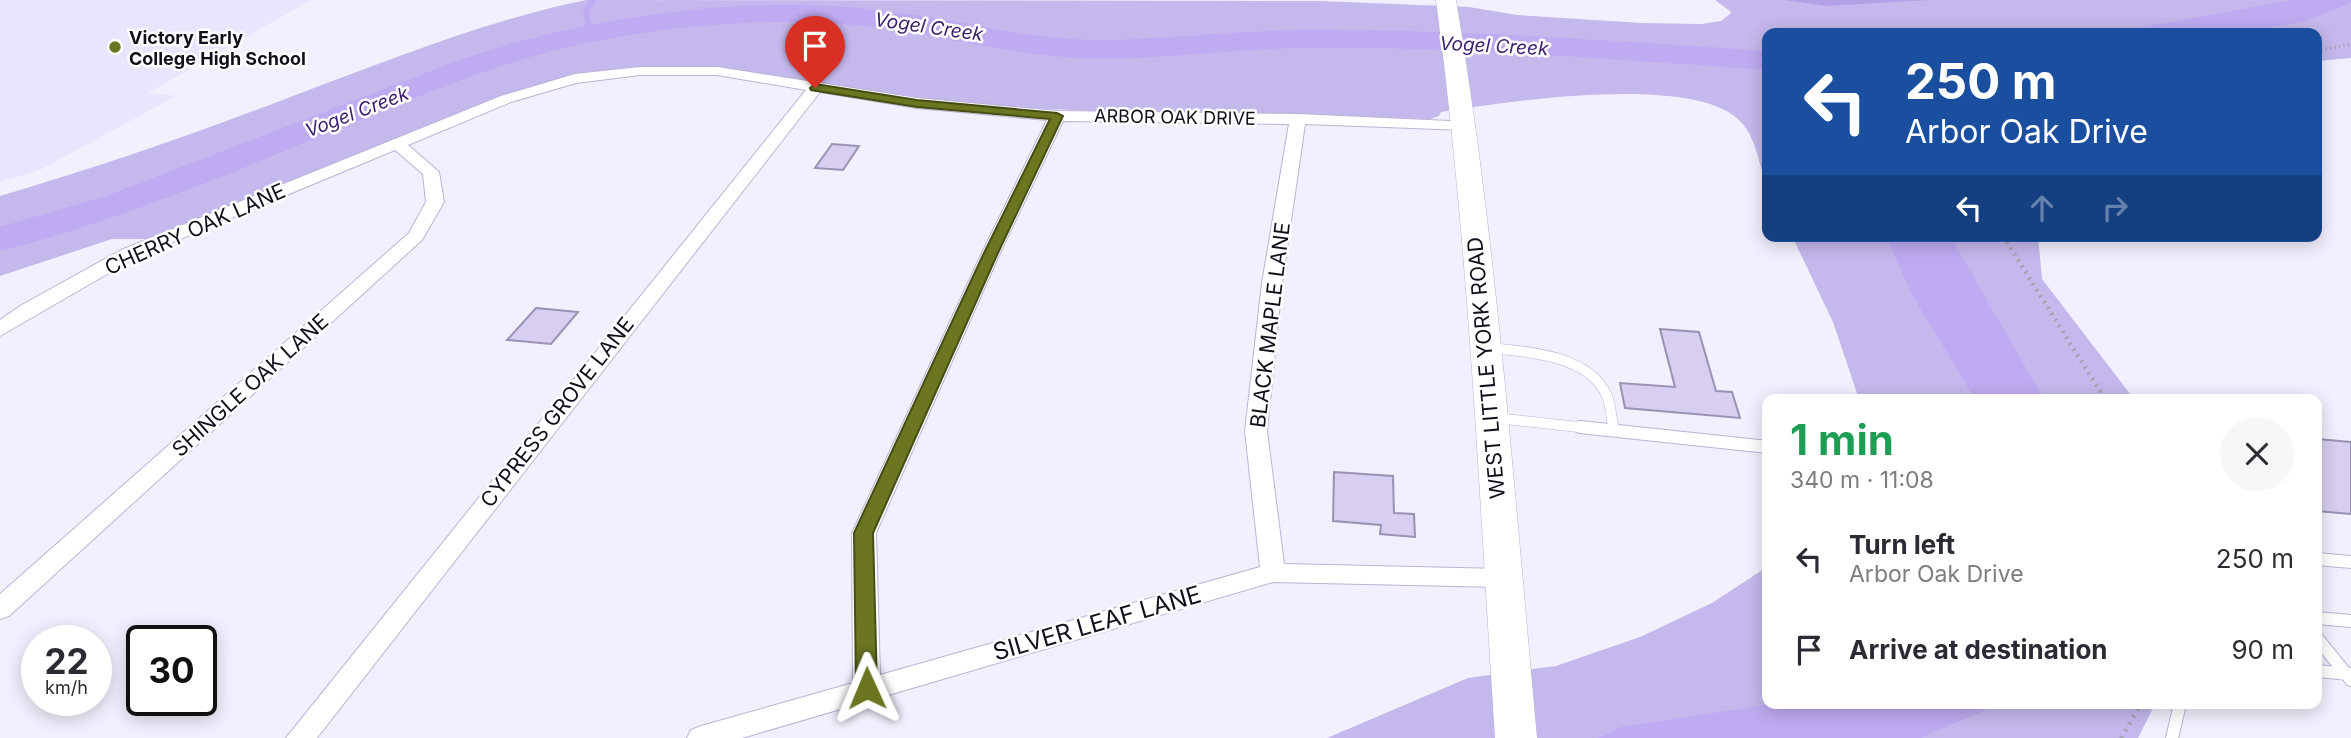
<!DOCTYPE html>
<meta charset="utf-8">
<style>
body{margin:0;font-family:Inter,sans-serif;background:#f7f7f7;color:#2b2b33;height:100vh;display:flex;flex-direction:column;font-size:26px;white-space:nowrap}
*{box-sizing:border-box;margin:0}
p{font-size:23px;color:#7c7c81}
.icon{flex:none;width:38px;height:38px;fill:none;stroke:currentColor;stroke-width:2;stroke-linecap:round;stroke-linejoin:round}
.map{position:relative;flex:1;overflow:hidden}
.panel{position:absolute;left:1762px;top:394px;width:560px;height:315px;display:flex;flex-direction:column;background:#fff;border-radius:14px;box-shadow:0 4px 18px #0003}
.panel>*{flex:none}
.top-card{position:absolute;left:1762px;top:28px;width:560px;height:214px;border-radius:14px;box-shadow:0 4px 18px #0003;background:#1a4fa0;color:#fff;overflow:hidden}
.speed{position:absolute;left:21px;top:625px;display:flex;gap:14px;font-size:35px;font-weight:700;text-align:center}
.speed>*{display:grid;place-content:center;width:91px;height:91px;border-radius:50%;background:#fff;box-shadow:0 4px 18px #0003;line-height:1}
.speed small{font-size:18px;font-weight:400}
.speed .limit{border:4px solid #111;border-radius:10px;background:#fff;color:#111}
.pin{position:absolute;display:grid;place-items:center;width:60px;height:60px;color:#fff;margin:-72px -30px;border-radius:50% 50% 50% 0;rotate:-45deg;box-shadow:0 0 7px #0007}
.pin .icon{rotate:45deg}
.me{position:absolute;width:77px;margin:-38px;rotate:359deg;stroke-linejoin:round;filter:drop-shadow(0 0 5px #0008)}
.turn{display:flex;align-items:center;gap:24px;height:147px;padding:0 28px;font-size:32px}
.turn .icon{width:91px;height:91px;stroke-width:2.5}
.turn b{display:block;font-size:49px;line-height:60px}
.lanes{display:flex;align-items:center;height:66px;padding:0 28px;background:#0003;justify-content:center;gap:35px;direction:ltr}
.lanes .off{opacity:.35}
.round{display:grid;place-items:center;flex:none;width:74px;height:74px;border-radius:37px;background:#f7f7f7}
.headline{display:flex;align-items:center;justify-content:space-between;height:119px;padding:0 28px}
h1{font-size:42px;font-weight:700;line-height:52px;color:#1e9e55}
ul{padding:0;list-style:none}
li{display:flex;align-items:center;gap:21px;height:91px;padding:0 28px}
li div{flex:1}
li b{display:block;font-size:26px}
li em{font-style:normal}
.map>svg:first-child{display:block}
.built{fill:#eae4ff}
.green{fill:#c5b8ec}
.forest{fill:#b3a0e6}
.water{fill:#beabf2}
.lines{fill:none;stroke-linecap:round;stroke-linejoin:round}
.stream{stroke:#beabf2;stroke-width:6}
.river{fill:#beabf2;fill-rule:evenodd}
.building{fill:#d7cef2;stroke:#9a92b3;stroke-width:2}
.lane-far1-casing{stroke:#bbb3d6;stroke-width:11}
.lane-casing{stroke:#bbb3d6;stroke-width:14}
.street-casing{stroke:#bbb3d6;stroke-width:2}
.secondary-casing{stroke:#bbb3d6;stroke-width:1}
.path-far2{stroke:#a5a2b0;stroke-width:3.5;stroke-dasharray:1 3.5;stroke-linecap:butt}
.path-far1{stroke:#a5a2b0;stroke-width:4.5;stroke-dasharray:2 5;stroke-linecap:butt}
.path{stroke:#a5a2b0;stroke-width:5;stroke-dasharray:2 6;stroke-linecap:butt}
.lane-far1{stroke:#fff;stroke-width:10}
.lane{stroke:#fff;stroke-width:12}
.street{fill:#fff;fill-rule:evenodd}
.secondary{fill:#fff;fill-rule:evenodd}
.route{fill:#6c7621;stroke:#464d15;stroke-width:2}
.poi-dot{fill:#6c7621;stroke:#fff;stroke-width:2.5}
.labels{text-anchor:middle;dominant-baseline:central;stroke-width:5;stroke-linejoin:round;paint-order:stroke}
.far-poi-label{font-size:18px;font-weight:bold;fill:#120f1b;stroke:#fff;text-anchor:start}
.far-street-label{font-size:18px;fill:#120f1b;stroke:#fff}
.far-water-label{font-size:19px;font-style:italic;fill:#3c1d6d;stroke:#fff}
.street-label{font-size:21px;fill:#120f1b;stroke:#fff}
.near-street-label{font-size:24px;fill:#120f1b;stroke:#fff}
</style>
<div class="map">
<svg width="2351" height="738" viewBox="0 0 2351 738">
<rect width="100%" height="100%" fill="#f2effe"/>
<polygon class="built" points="0,0 311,0 148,93 176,96 40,170 0,182"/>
<g class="green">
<path d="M586,0L1320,1L1469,7L1517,15L1641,23L1702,24L1721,21L1730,14L1731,12L1715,0H2351V58L2317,61V33H1768L1767,187C1759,166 1757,139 1741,122C1696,72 1504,102 1441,112L1439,116L1430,119L1164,114L1024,108L933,101L708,67L670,66L612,71L516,91L148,239H112L0,276V196C99,167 196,133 293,96C390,60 484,21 586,0Z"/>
<polygon points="1792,236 2038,236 2042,279 2134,399 1859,399 1833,322"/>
<polygon points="1767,567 1768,704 2155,704 2138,738 1327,738 1468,678 1556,666 1640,637 1712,603"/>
</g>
<polygon class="forest" points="1785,0 1929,0 1827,6"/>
<g class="water">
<polygon points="2292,0 2351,0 2351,3 2306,21 2238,33 2110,33"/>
<polygon points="1886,236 1950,236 2044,399 1975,399 1911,293"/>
<polygon points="1772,704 2000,704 1920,738 1598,738 1621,727"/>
</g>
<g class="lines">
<polyline class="stream" points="590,33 586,11 593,0"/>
<path class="river" d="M755,5C806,4 857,6 908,14C962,22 1015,35 1070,39C1149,43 1228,30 1308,30C1461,29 1614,41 1768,51V70C1614,60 1459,46 1304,48C1229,49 1153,61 1078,58C1011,55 946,36 880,28C784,16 686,23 591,42C510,58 434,90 358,121C240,169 124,220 0,251V227L109,195L462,59C557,27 654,10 755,5Z"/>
</g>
<g class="building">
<polygon points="832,144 859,146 843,170 815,168"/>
<polygon points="536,308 578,312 551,344 507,340"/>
<polygon points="1660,329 1699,332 1716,391 1732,392 1740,418 1625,408 1620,383 1675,387"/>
<polygon points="2317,439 2351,442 2351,514 2317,511"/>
<polygon points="1334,472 1393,476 1394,513 1414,514 1415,537 1380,534 1381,525 1333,521"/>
</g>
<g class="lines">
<g class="lane-far1-casing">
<g id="lane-far1">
<path d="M1488,348C1526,351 1590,355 1607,396C1611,406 1611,418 1614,429"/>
<polyline points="1497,418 1596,429"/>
</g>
</g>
<g class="lane-casing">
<g id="lane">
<polyline points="1580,427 1768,447"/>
<polyline points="1613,427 1614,430"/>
<polyline points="2317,559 2351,562"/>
<polyline points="2317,618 2351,621"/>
<polyline points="2317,638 2351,680"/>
<polyline points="2317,671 2349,674"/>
<polyline points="2172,738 2180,704"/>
</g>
</g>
<g class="street-casing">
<path id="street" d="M640,67H717L917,98L1057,111L1298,114L1471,122L1473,125L1465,130L1305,124L1282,283L1267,431L1284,564L1502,569L1511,571L1515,578L1511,585L1502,587L1273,582L742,738H687L691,730L701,726L853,683L852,533L981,255L1047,120L917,108L820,92L317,738H286L806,90L717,75H640L576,83L511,102L408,145L439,172L444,202L422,240L9,616L0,619V594L409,233L426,202L423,174L395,150L135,258L0,336V320L20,306L121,250L501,96L575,74ZM1063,121L1289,124L1262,283L1245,431L1260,567L880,675L876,533L999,255Z"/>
</g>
<g class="secondary-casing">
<path id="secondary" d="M1436,0H1456C1497,244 1514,492 1537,738H1495C1479,492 1469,245 1436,0Z"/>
</g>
<polyline class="path-far2" points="2317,51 2351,44"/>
<polyline class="path-far1" points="2003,236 2105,399"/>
<polyline class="path" points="2121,738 2141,704"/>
<use href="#lane-far1" class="lane-far1"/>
<use href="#lane" class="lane"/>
<use href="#street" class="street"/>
<use href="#secondary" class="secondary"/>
</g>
<polygon class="route" points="815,84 917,100 1057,113 1063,116 997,255 873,533 877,688 874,694 867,697 860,694 856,688 854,533 983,255 1050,119 917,107 811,90 810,88"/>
<circle class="poi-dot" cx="115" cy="47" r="7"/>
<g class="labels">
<g class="far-poi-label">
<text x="129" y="37">Victory Early<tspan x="129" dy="21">College High School</tspan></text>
</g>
<g class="far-street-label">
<text transform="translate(1175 117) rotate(1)">ARBOR OAK DRIVE</text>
</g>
<g class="far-water-label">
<text transform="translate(929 27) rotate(8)">Vogel Creek</text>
<text transform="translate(1494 46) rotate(3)">Vogel Creek</text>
<text transform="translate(357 112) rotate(-21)">Vogel Creek</text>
</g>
<g class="street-label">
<text transform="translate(195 229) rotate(-24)">CHERRY OAK LANE</text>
<text transform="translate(1270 325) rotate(-83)">BLACK MAPLE LANE</text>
<text transform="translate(1486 368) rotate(-95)">WEST LITTLE YORK ROAD</text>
<text transform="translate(250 385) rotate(-42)">SHINGLE OAK LANE</text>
<text transform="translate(557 412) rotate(-52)">CYPRESS GROVE LANE</text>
</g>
<g class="near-street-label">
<text transform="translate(1097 623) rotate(-16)">SILVER LEAF LANE</text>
</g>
</g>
</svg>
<div class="speed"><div>22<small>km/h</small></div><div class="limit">30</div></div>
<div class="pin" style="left:815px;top:88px;background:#d93025"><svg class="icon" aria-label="arrive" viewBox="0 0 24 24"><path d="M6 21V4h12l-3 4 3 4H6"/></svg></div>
<svg class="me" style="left:867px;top:688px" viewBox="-20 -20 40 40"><path d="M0-17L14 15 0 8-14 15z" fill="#6c7621" stroke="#fff" stroke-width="4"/></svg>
<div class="top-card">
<div class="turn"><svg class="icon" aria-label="left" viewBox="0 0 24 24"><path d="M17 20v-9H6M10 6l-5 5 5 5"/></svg><div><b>250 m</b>Arbor Oak Drive</div></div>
<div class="lanes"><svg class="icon" aria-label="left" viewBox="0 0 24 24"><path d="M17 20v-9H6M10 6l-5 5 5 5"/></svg><svg class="icon off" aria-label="ahead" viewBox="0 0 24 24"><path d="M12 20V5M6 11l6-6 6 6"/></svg><svg class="icon off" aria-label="right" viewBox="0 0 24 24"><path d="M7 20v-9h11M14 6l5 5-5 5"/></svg></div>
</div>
<section class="panel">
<div class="headline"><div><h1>1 min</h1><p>340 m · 11:08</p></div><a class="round"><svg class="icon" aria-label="close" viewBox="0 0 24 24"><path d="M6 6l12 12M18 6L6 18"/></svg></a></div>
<ul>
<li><svg class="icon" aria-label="left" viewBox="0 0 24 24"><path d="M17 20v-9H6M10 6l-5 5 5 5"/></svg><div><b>Turn left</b><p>Arbor Oak Drive</p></div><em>250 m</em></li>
<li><svg class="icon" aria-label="arrive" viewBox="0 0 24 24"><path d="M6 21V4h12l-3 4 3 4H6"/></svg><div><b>Arrive at destination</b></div><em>90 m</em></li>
</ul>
</section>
</div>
